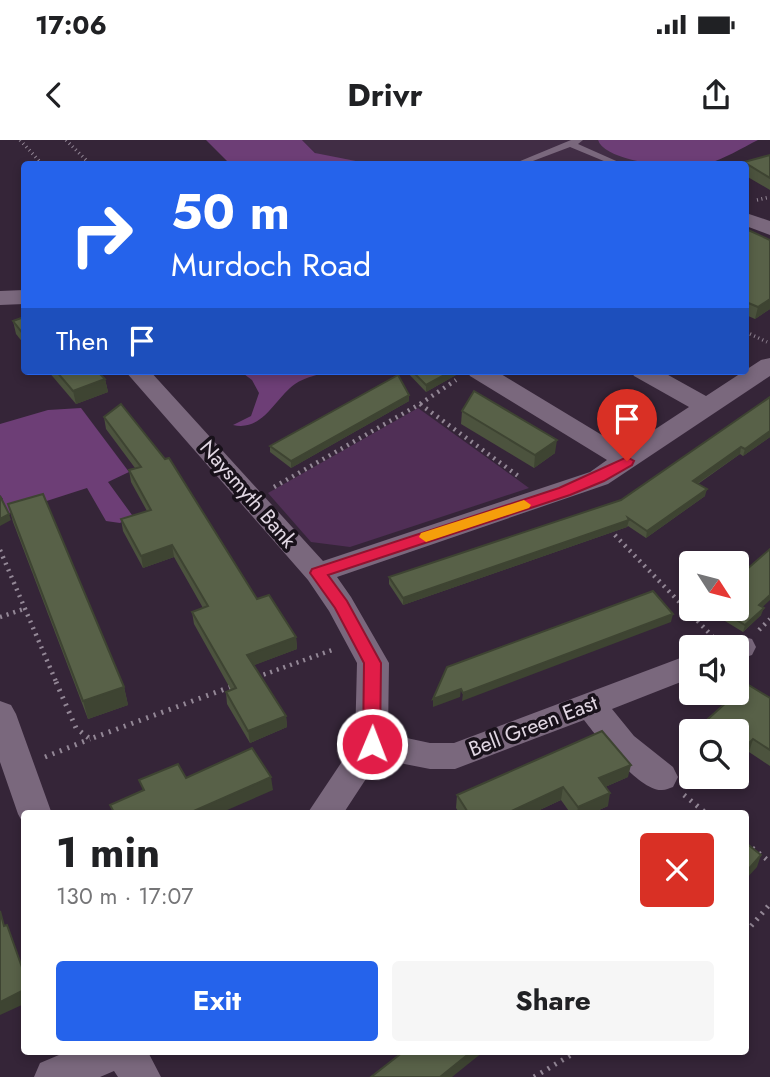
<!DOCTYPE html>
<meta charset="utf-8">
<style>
body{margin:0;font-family:Jost,sans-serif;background:#f6f6f6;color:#202124;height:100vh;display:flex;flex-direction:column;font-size:26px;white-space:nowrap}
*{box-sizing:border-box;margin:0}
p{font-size:23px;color:#757577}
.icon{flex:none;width:38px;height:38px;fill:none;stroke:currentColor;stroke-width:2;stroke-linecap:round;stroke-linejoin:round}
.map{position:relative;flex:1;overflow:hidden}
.side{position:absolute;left:21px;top:670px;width:728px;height:245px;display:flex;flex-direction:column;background:#fff;border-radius:7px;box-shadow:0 4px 10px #0003}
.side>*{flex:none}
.banner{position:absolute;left:21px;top:21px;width:728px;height:214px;border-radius:7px;box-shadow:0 4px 10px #0003;background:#2563eb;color:#fff;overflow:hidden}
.needle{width:46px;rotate:126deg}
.controls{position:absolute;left:679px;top:411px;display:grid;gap:14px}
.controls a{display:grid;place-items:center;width:70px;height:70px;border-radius:7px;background:#fff;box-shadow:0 4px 10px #0003;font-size:35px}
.pin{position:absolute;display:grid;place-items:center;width:60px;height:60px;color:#fff;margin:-72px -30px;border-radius:50% 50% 50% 0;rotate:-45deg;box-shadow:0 0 7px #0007}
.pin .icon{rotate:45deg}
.me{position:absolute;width:77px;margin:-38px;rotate:1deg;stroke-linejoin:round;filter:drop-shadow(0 0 5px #0008)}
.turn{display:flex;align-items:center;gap:24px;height:147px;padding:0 35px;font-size:32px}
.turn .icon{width:91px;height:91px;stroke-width:2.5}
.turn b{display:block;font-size:49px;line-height:60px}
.then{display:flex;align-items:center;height:66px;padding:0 35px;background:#0003;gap:14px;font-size:26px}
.round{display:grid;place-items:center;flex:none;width:74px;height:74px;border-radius:7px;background:#f6f6f6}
.head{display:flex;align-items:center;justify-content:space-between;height:119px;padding:0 35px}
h1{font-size:42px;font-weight:700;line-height:52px}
.cta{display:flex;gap:14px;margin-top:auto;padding:14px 35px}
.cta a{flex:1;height:80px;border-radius:7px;background:#2563eb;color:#fff;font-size:28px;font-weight:700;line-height:80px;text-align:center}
.cta a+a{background:#f6f6f6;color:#202124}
.status{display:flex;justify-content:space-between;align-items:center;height:49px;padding:0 35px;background:#fff;direction:ltr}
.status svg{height:19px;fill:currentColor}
header{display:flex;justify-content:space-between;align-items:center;height:91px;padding:0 35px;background:#fff;font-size:32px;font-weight:700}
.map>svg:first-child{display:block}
.built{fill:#412d45}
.green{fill:#502f56}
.forest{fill:#6d3e76}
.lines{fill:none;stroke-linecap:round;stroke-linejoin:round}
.path-far2{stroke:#938796;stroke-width:3.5;stroke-dasharray:1 3.5;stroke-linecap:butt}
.path-far1{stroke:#938796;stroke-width:4.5;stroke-dasharray:2 5;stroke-linecap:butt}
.path{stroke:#938796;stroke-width:5;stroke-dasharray:2 6;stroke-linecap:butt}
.service{fill:#7a687d;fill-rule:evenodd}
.minor{fill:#7a687d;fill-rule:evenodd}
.wall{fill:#4c533e}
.shaded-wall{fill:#3e4432}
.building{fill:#586148;stroke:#3e4432;stroke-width:2}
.route{fill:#e11d48;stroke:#92132f;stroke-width:2}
.slow{fill:#f59e0b}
.labels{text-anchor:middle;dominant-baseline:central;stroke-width:7;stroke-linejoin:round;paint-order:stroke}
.street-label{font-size:21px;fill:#e1d7e3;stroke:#18111a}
</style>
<div class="status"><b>17:06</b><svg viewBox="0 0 49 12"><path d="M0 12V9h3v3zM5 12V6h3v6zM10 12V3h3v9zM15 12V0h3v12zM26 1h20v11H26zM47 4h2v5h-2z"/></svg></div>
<header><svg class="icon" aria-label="back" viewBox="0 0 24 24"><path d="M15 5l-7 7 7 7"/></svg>Drivr<svg class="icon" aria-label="share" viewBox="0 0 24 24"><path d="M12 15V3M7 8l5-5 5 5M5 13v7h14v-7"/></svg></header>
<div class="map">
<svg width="770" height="937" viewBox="0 0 770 937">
<rect width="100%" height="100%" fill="#352538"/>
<polygon class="built" points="302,0 598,0 603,7 646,24 327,24"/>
<polygon class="green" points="418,268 529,348 350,407 311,402 268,353"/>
<g class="forest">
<polygon points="206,0 302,0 315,13 371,24 230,24"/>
<path d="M598,0H758C742,8 724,19 707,24C686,30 605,23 598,0Z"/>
<path d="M240,231H332C321,234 305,237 295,244C275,258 263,292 233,285L251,276L259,253L252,240Z"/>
<polygon points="81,268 129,332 108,342 132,375 120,383 106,381 87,348 0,376 0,361 3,359 0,355 0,284 48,270"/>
</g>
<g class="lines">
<g class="path-far2">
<polyline points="20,0 42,24"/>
<polyline points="66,0 90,24"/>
<polyline points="757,60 770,57"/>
<polyline points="746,192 767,202"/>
</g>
<g class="path-far1">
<polyline points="420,264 521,338"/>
<polyline points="274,347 420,264 456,240"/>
<polyline points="610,390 713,497"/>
<polyline points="0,410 57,544"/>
<polyline points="0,477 24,469"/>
<polyline points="759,490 770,479"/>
<polyline points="257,537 335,509"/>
</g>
<g class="path">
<polyline points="56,542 76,588 90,599 233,546"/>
<polyline points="45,617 90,599"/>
<polyline points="684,655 707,674"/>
<polyline points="746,703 770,722"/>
<polyline points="746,792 770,764"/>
<polyline points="534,937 576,912"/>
</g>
<polygon class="service" points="571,0 583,0 578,4 623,24 611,24 570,7 525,24 513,24"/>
<g class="minor">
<polygon points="746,73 770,81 770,95 746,86"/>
<polygon points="24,150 24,164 0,165 0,151"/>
<path d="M770,218V236L608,344L337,437L351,457L389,523L388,594L430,603H454L691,514V538L612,569L634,596L673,627L678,637L673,647C669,648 666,650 662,650C640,652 597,597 584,580L455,629H430L379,619L343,674H307L355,602L357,523L329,471L308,440L125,231H150L323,421L590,332L607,320L470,236L467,231H496L625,309L689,267L634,236L631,231H661L706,256L761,220Z"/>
<polygon points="741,496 752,499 756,507 752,515 737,520 737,508 722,508 726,501"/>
<polygon points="0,561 11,565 16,574 52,674 24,674 24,685 18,674 0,622"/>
<polygon points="66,912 148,912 161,937 118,937 114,931 100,937 34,937 40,923"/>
</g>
</g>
<g class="wall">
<polygon points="770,15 770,50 746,36 746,24 743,24 744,22"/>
<polygon points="746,89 770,100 770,169 755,179 746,175"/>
<polygon points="24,177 24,204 16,194 13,181"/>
<polygon points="48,231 97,231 105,239 108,252 76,264"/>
<polygon points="406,231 456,231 456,235 426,252"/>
<polygon points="409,255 409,261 291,328 270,312 270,306"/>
<polygon points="770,257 770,297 743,316 740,314 698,344 705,356 646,398 628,386 627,387 403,465 389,444 389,437 621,360"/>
<polygon points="462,271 555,313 534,328 461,284"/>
<polygon points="104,277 257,459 296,497 297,509 254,525 286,576 287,587 250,603 227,564 226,552 231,550 194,484 192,472 203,468 174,417 143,428 123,391 121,379 147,371 131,342 129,330 135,328 106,289"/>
<polygon points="8,364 124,547 128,565 88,579 13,382"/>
<polygon points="762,467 761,475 743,492 707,470"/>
<polygon points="770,558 770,626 749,612 737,624 737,592 698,592 699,587"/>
<polygon points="628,637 605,647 608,666 590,674 571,674 561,660 531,674 460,674 456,668 457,655"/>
</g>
<g class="shaded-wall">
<polygon points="770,159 770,169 755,179 758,167"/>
<polygon points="452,231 456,231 456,235 426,252 426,245"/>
<polygon points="105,239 108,252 76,264 73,251"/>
<polygon points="409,255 409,261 291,328 291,321"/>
<polygon points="770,291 770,297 743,316 745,309"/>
<polygon points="557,300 555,313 534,328 535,315"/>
<polygon points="741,307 740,314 691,348 693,341"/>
<polygon points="707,349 705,356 646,398 647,391"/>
<polygon points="9,374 11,380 0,386 0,379"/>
<polygon points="629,380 627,387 403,465 403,458"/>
<polygon points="172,405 174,417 143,428 141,416"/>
<polygon points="770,455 770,460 757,472 759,465"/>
<polygon points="764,468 761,475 743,492 745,485"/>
<polygon points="673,474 671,482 462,561 463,553"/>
<polygon points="296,497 297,509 249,527 247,515"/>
<polygon points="124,547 128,565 88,579 83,561"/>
<polygon points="461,549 460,557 433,567 433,559"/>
<polygon points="286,576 287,587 250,603 248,591"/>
<polygon points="753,599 749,612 737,624 738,614"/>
<polygon points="631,625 628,637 596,651 599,638"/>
<polygon points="271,637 273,650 218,674 187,674"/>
<polygon points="563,647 561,660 531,674 505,674"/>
<polygon points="610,653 608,666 590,674 577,674 578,667"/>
<polygon points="761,715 757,727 746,739 746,732"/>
<polygon points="24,850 24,864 0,875 0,862"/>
<polygon points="471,912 483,912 452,937 440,937"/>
</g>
<g class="building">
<polygon points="770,15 770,38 744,22"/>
<polygon points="746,89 770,100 770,159 758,167 746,162"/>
<polygon points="24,177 24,195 13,181"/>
<polygon points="56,231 97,231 105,239 73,251"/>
<polygon points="412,231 452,231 426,245"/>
<polygon points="398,235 409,255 291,321 270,306"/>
<polygon points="474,251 557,300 535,315 462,271"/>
<polygon points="770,257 770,291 745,309 741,307 693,341 707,349 647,391 628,378 629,380 403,458 389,437 621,360"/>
<polygon points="121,264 165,319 169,318 257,459 269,455 296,497 247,515 286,576 248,591 226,552 236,548 192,472 208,466 172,405 141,416 121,379 151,370 129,330 141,327 104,277"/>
<polygon points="43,354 124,547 83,561 8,364"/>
<polygon points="0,356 9,374 0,379"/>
<polygon points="770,409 770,455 759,465 764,468 745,485 718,469 737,469 737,438"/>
<polygon points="653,451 673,474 463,553 461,549 433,559 447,527"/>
<polygon points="747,544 770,558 770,610 753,599 738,614 737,613 737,592 705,592 699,587"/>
<polygon points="602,591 631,625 599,638 610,653 578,667 563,647 505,674 469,674 457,655"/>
<polygon points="252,608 271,637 187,674 115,674 110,665 144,650 139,640 178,624 186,638"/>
<polygon points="746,703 761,715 746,732"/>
<polygon points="0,771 4,786 7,785 24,833 24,850 0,862"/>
<polygon points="403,912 471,912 440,937 371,937"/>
</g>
<polygon class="route" points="627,317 634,321 632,325 604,341 570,355 328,435 347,461 381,523 380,604 378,609 365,609 363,604 364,523 335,468 310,433 312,429 559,348"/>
<polygon class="slow" points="524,360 531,365 529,368 426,402 419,397 421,393"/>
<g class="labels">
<g class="street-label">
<text transform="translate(248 354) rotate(49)">Naysmyth Bank</text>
<text transform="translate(533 586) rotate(-21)">Bell Green East</text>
</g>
</g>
</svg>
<div class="controls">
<a><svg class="needle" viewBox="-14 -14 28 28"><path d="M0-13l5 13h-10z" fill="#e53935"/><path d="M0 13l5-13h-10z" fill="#757577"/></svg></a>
<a><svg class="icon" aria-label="sound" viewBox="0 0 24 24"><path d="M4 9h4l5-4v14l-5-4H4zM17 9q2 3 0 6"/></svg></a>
<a><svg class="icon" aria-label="search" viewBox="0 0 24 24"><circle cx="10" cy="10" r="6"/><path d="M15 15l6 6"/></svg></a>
</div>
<div class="pin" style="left:627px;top:321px;background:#d93025"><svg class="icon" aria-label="arrive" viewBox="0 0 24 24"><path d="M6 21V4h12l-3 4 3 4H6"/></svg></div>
<svg class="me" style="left:372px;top:604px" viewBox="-20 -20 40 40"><circle r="17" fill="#e11d48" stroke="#fff" stroke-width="3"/><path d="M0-11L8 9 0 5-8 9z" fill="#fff"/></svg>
<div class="banner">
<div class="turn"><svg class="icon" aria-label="right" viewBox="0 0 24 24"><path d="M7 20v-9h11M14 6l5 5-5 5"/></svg><div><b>50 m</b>Murdoch Road</div></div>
<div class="then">Then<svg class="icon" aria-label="arrive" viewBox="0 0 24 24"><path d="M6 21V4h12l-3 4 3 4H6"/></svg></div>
</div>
<section class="side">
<div class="head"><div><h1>1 min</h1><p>130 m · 17:07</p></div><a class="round" style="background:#d93025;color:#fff"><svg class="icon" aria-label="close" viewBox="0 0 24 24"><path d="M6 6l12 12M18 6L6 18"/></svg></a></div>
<div class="cta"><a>Exit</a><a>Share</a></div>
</section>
</div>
